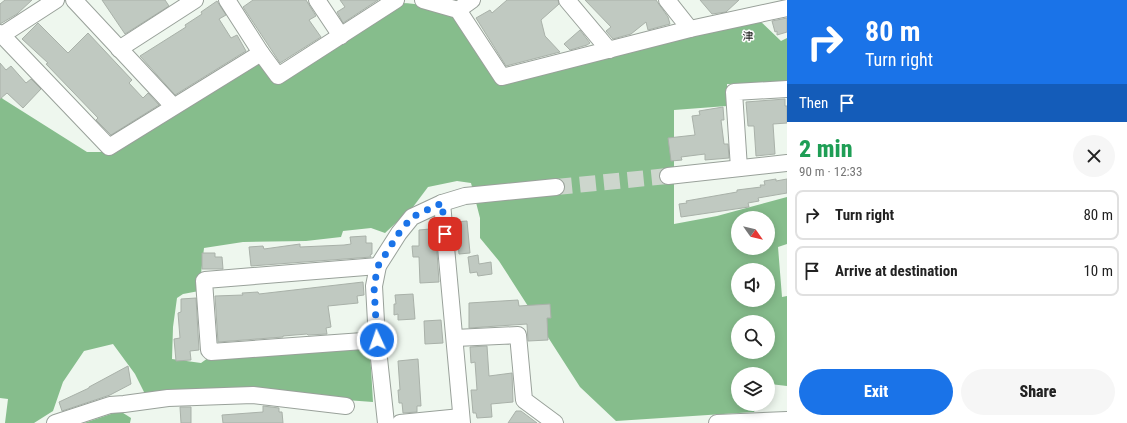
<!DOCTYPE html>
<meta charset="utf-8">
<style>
body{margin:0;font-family:"Roboto Condensed","Noto Sans JP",sans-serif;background:#f6f6f6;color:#222;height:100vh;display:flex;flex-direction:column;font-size:15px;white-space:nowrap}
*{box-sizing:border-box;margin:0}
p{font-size:13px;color:#767676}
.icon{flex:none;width:22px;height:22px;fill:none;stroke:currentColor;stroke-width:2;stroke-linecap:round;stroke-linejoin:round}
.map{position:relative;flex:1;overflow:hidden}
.drawer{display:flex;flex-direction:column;background:#fff;width:340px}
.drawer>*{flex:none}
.banner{background:#1a73e8;color:#fff;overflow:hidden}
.needle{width:26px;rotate:124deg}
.controls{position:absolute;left:731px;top:211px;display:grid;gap:8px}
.controls a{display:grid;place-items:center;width:44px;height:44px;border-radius:50%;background:#fff;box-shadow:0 2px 10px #0003;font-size:20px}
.pin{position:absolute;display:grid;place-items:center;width:34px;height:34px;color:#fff;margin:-17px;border-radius:8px;box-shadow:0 2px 6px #0006}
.me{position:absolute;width:44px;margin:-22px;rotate:357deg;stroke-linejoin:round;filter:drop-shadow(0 0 3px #0008)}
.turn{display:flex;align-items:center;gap:14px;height:84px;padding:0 12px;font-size:18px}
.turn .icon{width:52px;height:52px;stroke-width:2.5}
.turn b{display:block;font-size:28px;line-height:34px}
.then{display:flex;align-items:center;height:38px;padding:0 12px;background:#0003;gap:8px;font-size:15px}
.round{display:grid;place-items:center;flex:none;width:42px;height:42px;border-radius:21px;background:#f6f6f6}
.summary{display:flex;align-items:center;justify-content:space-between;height:68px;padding:0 12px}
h1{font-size:24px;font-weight:800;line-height:30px;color:#1e9e55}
.button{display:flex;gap:8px;margin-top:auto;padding:8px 12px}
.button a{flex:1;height:46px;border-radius:24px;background:#1a73e8;color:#fff;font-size:16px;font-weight:800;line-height:46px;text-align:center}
.button a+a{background:#f6f6f6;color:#222}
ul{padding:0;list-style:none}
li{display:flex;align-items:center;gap:12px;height:50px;margin:0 8px 6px;padding:0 4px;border:2px solid #e0e0e0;border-radius:8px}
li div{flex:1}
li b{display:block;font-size:15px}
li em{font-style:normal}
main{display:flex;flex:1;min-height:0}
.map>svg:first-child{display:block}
.forest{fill:#86bd8c;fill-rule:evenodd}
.building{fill:#c0c9c1;stroke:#a9b1a9}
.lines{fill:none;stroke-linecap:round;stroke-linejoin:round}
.minor-tunnel{stroke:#cdd6cd;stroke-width:16;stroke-dasharray:16 8;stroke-linecap:butt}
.minor-casing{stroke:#99a19a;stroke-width:18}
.minor{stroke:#fff;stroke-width:16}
.route{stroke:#1a73e8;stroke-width:7;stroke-dasharray:0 12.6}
.labels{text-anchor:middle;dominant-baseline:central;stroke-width:3;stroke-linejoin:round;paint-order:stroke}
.neighbourhood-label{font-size:11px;fill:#151815;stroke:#fff}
</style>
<main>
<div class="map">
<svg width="787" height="423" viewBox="0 0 787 423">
<rect width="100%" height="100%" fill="#eef7ee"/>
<g class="forest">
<path d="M401,3C418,3 439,9 455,16L500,85L693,31L759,20L781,41L787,38V83L727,84V106L674,110V224L717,216L787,197V244L778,247L782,297L787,296V386L770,384L768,387V374H738V404H758L754,412L616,421L580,387L499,261L480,238V218L471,183L457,181L428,187L413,207L385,233L371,228L343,231L341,237L306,241L243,242L204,248L199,291L183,294L177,298L173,327L172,359L201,363L208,358L365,346L370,351L373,402L305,397L146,396L135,374L113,344L84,351L63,382L53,411L34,423H5L8,399L0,398V96L3,99L87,152H111L255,64L261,65L272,78ZM738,218H768V248H738ZM738,270H768V300H738ZM738,322H768V352H738Z"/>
<polygon points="120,411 131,418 130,423 84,423"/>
</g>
<g class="building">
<polygon points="5,0 32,0 17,14 0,24 0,4"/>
<polygon points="102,0 165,0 169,6 125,34"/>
<polygon points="253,0 306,0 316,16 309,20 321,37 280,63 243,7"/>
<polygon points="340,0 378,0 343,23 337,12 345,7"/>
<polygon points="507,0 558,0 559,4 541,20 545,36 560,52 506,66 476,18 490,10 492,13"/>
<polygon points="585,0 656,0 668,17 670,24 648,30 646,22 631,34 613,39 606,31 611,27"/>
<polygon points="700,0 739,0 726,12 712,14"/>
<polygon points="217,1 226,15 219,19 231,38 237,35 246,51 175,95 140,56 186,27 185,25 202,14 201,12"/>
<polygon points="787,18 787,32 777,35 777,31 775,32 772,21"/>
<polygon points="38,23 68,53 88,33 132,80 129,83 143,98 148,93 159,105 111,135 96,120 98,118 46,64 48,63 22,39"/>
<polygon points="580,30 590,43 587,45 570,50 564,44"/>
<polygon points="0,63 6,70 11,66 26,83 31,79 41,89 23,108 7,93 0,99"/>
<polygon points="785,99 785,106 787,106 787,123 773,124 775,154 756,156 754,126 748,126 746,102"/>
<polygon points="723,107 724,120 721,120 724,144 728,144 729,158 705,160 705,154 681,157 682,160 671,161 668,138 695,135 692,116 700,115 699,111"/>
<polygon points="776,179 776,181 787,179 787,193 758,198 759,201 748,203 749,207 681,217 679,204 687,203 686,201 737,192 737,190 761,187 760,185 765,185 764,181"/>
<polygon points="467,221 470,253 459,254 458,243 456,243 454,222"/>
<polygon points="430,229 430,237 436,237 439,282 420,283 419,257 413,257 412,246 419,246 419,230"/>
<polygon points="366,236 366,243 372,243 372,254 370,255 371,257 251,266 249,247 263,246 264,249 300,244 300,247 344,245 351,244 350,237"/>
<polygon points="202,253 215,253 215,257 222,257 223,269 202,269"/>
<polygon points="478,255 479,264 491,262 492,274 478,276 477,272 470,273 468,257"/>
<polygon points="363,282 364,295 357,296 358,303 328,306 331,327 326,328 327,334 308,335 307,334 283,336 283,337 218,342 215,296 243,295 242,293 258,292 259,294"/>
<polygon points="413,294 415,319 398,320 398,314 394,315 394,304 396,304 395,295"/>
<polygon points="196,298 199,350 190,351 191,360 176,361 174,339 180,338 178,313 181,312 181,299"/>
<polygon points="518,300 519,306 550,304 551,318 547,318 548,340 528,341 527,324 469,328 469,303"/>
<polygon points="441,320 443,343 425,344 424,321"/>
<polygon points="487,346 489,376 512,373 513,402 491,404 492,417 477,418 476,413 473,413 471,390 477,390 475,362 471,363 470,347"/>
<polygon points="418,359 421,406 417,406 417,412 403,413 402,403 399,403 398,390 400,390 398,361"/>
<polygon points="128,366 131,384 110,395 62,411 59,402 89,388 89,387"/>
<polygon points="263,406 279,408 279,412 282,412 283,423 223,423 222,415 263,412"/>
<polygon points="180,407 191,407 191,423 181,423"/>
<polygon points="516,411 521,411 537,423 508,423"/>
</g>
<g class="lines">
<polyline class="minor-tunnel" points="556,187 668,176"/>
<g class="minor-casing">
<g id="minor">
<polyline points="74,0 173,106"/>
<polyline points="227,0 261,53"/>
<polyline points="317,0 341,36"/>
<polyline points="423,0 458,10 502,77 690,29 787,8"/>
<polyline points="567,0 609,50"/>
<polyline points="667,0 690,29"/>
<polyline points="458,10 472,0"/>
<polyline points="0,33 109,147 261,53 278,76 396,0"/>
<polyline points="2,35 56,0"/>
<polyline points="119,49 195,0"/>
<polyline points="739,168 734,92 787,89"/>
<polyline points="668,176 787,163"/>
<polyline points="442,203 462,423"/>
<polyline points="455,338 518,335 524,400 555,423"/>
<polyline points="377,340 211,352 209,350 204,281 205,280 378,266"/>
<polyline points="55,423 110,405 124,404 168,398 253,395 346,406"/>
<polyline points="386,423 377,340 374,286 378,266 399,233 412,217 442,203 465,196 556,187"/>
<polyline points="400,423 461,417"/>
<polyline points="717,423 787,420"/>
</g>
</g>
<use href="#minor" class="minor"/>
</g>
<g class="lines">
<polyline class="route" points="377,340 374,286 378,266 399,233 412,217 442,203 445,234"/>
</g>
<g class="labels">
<g class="neighbourhood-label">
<text x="748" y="36">津</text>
</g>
</g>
</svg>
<div class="controls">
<a><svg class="needle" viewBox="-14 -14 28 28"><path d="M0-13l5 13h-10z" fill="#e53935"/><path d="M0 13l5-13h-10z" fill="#767676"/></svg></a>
<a><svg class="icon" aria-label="sound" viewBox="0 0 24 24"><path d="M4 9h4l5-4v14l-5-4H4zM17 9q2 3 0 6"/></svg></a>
<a><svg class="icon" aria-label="search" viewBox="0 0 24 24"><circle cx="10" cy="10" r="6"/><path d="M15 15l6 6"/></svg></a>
<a><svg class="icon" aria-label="layers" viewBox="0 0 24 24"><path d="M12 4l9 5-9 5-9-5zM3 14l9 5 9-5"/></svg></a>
</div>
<div class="pin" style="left:445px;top:234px;background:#d93025"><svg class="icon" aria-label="arrive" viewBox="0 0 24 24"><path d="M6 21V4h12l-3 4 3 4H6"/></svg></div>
<svg class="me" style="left:377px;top:340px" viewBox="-20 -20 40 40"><circle r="17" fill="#1a73e8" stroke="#fff" stroke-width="3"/><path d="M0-11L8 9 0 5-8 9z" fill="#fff"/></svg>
</div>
<section class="drawer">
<div class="banner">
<div class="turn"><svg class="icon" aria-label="right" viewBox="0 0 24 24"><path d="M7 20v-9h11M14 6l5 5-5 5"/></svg><div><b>80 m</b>Turn right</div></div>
<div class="then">Then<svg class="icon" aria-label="arrive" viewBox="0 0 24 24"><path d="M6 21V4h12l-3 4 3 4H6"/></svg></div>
</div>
<div class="summary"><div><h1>2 min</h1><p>90 m · 12:33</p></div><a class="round"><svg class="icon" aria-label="close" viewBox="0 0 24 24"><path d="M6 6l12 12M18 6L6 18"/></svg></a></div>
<ul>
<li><svg class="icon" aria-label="right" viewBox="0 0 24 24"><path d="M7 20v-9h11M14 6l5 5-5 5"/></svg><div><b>Turn right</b></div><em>80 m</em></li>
<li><svg class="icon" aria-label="arrive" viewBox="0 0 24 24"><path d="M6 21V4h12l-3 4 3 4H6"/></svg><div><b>Arrive at destination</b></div><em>10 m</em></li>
</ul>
<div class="button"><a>Exit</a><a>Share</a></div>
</section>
</main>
